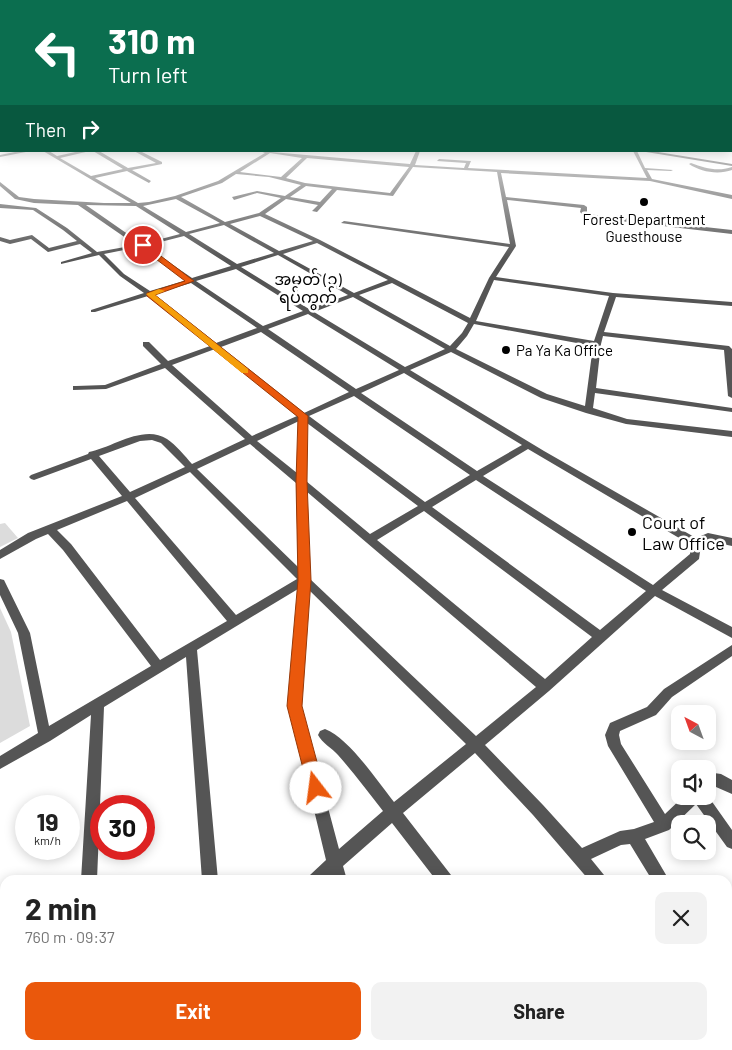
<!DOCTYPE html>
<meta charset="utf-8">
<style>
body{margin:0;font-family:Barlow,"Noto Sans Myanmar",sans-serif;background:#f2f2f2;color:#222;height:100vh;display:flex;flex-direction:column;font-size:19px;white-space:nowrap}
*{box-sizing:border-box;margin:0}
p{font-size:16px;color:#767676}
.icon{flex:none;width:28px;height:28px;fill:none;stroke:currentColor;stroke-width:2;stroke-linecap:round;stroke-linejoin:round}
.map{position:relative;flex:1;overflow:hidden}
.details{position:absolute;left:0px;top:875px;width:732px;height:175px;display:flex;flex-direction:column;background:#fff;border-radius:15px 15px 0 0;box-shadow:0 2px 12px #0003}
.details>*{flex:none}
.banner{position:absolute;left:0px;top:0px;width:732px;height:152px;box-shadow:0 2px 12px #0003;background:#0b6e4f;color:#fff;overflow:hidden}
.needle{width:32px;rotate:319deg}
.controls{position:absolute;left:671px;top:705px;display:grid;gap:10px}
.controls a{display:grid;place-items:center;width:45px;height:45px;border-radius:10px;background:#fff;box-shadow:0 2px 12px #0003;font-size:25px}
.speed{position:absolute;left:15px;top:795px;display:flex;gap:10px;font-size:25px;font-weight:700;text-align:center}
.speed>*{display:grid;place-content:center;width:65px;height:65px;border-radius:50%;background:#fff;box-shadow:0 2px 12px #0003;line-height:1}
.speed small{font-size:12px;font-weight:400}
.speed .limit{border:8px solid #d22;background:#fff;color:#111}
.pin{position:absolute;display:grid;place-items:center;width:42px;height:42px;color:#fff;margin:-21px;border:2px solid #fff;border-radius:50%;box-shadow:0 1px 5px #0007}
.me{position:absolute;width:55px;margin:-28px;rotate:345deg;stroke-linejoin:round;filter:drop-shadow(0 0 4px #0008)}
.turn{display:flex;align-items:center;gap:18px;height:105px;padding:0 25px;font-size:22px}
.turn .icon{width:65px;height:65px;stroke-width:2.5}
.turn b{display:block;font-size:35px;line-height:42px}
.then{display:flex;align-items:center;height:48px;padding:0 25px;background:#0003;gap:10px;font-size:19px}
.round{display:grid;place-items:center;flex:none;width:52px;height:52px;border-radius:10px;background:#f2f2f2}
.head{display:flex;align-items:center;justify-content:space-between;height:85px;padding:0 25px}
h1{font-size:30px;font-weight:700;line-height:38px}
.action{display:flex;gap:10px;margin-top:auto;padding:10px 25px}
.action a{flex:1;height:58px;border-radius:10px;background:#ea580c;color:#fff;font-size:20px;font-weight:700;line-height:58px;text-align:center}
.action a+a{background:#f2f2f2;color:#222}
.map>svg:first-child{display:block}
.green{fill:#dcdcdc}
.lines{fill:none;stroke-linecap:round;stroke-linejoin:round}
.minor{fill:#555;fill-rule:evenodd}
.secondary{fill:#222;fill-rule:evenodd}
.route{fill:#ea580c;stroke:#983908}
.slow{fill:#f59e0b}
.poi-dot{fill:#000;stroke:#fff;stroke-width:2}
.labels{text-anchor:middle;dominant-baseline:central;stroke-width:5;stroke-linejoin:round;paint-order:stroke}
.far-poi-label{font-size:15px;fill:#000;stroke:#fff}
.far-quarter-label{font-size:16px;fill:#000;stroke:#fff}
.poi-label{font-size:18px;fill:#000;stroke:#fff;text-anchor:start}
</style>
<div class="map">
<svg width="732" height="1050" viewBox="0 0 732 1050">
<rect width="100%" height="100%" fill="#fff"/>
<g class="green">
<polygon points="5,523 18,538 0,547 0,524"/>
<polygon points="0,608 11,632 30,726 0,743"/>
</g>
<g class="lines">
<g class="minor">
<rect x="0" y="123" width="1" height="2"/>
<rect x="0" y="132" width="1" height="2"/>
<rect x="731" y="132" width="1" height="2"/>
<polygon points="20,151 31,151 0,157 0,155"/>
<path d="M43,151H49L57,156L80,151H90L60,158L91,176L123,169L93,151H99L128,168L156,163L134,151H140L162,162V164L132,170L151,181L149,183L127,171L95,178L138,203L149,202L175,196L218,181L265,153L260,151L410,164L416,151H420L415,165L464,168L466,163L437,161L439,159L471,161L468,168L647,178L633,151H637L645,168L673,170L671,171L647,170L652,179L732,195V199L650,181L501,173L506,197L584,205L587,207V214L732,230V234L585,217L580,212L581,208L507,200L516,246L496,277L613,293L732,302V306L616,297L604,332L729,346L732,349V398L728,396L724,350L603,336L601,344L596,388L732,408V412L595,393L593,408L627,419L732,431V437L626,424L586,413L541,398L451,352L410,370L544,451L696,538L708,533L732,538V546L709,541L701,545L699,559L662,590L732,627V638L655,596L549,691L485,745L543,805L582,848L620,831L634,829L654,822L608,746L605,735L610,723L647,707L664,689L732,645V656L672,697L656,715L620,731L619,735L621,744L665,814L684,796H708L732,830V849L727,847L696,804L669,830L645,839L669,880H652L630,844L621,845L591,859L604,875L607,880H589L533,815L475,753L403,813L451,875L454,880H436L392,823L343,866L347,880H331L330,877L327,880H307L310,875L326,860L289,706L298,589L197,650L218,880H202L186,657L104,707L97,880H81L91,715L50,741L0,769V756L38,733L18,633L0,595V579L4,580L30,633L49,726L151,666L63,550L48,534L36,539L0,559V550L28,533L122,496L91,459L34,480L31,479L29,477L31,475L88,454L89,452C112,448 143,424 167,439C176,445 185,456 192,464L245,439L165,368L106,389L73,390V386H76L105,385L161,364L143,346V342H149L168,361L210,346L148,296L95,312H91V310L144,293L120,276L99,255L61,264V262L92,253L80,244L48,252L31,239L10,244L0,241V237L10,240L32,235L49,248L77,241L63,230L33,210L0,208V204L36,208L67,228L97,252L136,245L78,205L34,203L15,199L0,186V182L19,197L34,199L104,203H131ZM270,153L302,158L281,177L240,172ZM307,158L409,167L390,193L305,183L286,178ZM413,167L497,172L510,244L344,221L341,223L509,247L489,278L470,318L320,240L265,214L286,199L318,205L312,211L317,212L337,190L393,196ZM236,174L269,177L301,185L285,196L257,191L232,197L234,200L257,193L281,198L259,213L225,222L181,197L222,183ZM306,186L332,189L320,202L290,197ZM176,199L220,223L186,232L143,206ZM86,205L136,206L180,234L142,244ZM260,216L313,241L279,251L230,224ZM224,225L274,253L237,264L189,234ZM184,236L231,266L192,278L145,246ZM317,243L388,280L354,293L283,254ZM139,247L187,280L150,291L124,274L104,254ZM278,255L348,295L309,309L241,267ZM236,269L303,311L263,326L196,281ZM494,280L609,296L594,341L476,321ZM191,283L257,328L216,343L154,294ZM392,283L468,323L462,333L450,346L359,295ZM353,297L445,349L405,367L314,312ZM308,314L399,370L356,389L268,329ZM474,324L593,346L585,406L547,394L456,349L467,336ZM261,332L349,392L304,413L221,347ZM215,349L297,416L252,436L172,365ZM404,373L522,445L477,471L361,393ZM354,396L470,475L425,502L309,416ZM299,421L297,473L257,441ZM307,423L418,506L370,534L306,481ZM152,440L161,443L185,467L130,492L99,456L140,441ZM250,444L296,483L298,567L197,469ZM528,449L691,545L690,554L653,585L483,476ZM190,472L297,579L236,615L135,498ZM476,480L646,591L600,630L432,507ZM306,491L536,687L476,736L309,578ZM127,501L227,621L160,660L71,544L57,530ZM424,511L592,637L545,679L377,540ZM309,590L466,744L394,802C378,782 349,738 325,729L320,731L318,735C322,743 332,748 338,755C354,773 368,792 383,811L339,849L301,706Z"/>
<polygon points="654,151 658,151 658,152 656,153"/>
<path d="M691,163C705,168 717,172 732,167V170C718,175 701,172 689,164Z"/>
<polygon points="714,773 721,774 732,780 732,794 716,787 708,792 708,777"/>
<polygon points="728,983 732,985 732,1009 728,1007"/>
<polygon points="728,1014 732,1016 732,1036 728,1034"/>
<polygon points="82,1045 101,1045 103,1050 84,1050"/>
<polygon points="108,1045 130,1045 128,1050 106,1050"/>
<polygon points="217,1045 236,1045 238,1050 219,1050"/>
<polygon points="405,1045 424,1045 426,1050 407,1050"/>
<polygon points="568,1045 588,1045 590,1050 570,1050"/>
</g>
<polygon class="secondary" points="640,151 652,151 732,164 732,166"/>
</g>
<linearGradient id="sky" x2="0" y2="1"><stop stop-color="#8cadcc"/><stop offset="0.43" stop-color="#fff"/><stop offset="1" stop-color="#fff" stop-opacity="0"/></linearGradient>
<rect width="732" height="260" fill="url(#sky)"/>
<polygon class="route" points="140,244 145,244 194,281 155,295 308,416 307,481 311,580 302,706 324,788 322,793 316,796 311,793 308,788 287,706 298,580 296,481 298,417 147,296 147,293 185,281 140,247"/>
<polygon class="slow" points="159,289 165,291 155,295 248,369 248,373 242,373 146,294"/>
<g class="poi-dot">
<circle cx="644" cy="202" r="5"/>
<circle cx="506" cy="350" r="5"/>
<circle cx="632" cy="532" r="5"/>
</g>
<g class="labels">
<g class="far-poi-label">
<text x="644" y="219">Forest Department<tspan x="644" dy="17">Guesthouse</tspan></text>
<text x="516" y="350" text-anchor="start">Pa Ya Ka Office</text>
</g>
<g class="far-quarter-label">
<text x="308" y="278">အမှတ် (၁)<tspan x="308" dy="18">ရပ်ကွက်</tspan></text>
</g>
<g class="poi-label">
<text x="642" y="522">Court of<tspan x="642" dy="21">Law Office</tspan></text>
</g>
</g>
</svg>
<div class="controls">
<a><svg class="needle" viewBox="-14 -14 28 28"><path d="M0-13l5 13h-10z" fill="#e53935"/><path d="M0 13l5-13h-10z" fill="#767676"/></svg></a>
<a><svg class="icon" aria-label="sound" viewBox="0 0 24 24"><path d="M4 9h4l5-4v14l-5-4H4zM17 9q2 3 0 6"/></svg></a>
<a><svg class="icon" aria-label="search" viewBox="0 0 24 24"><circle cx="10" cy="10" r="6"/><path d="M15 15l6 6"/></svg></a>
</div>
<div class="speed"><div>19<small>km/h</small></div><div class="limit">30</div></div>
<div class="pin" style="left:143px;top:245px;background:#d93025"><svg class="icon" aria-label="arrive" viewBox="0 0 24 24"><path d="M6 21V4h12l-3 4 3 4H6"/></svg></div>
<svg class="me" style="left:316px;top:788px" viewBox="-20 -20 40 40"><circle r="19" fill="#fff"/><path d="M0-13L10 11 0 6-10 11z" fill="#ea580c"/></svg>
<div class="banner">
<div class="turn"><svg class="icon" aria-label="left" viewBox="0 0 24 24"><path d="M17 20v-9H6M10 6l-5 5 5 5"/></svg><div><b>310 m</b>Turn left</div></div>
<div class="then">Then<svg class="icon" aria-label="right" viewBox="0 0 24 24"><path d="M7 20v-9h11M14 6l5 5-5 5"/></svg></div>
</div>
<section class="details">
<div class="head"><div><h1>2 min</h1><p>760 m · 09:37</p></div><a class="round"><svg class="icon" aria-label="close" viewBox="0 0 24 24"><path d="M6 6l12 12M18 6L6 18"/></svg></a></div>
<div class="action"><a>Exit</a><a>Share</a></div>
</section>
</div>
